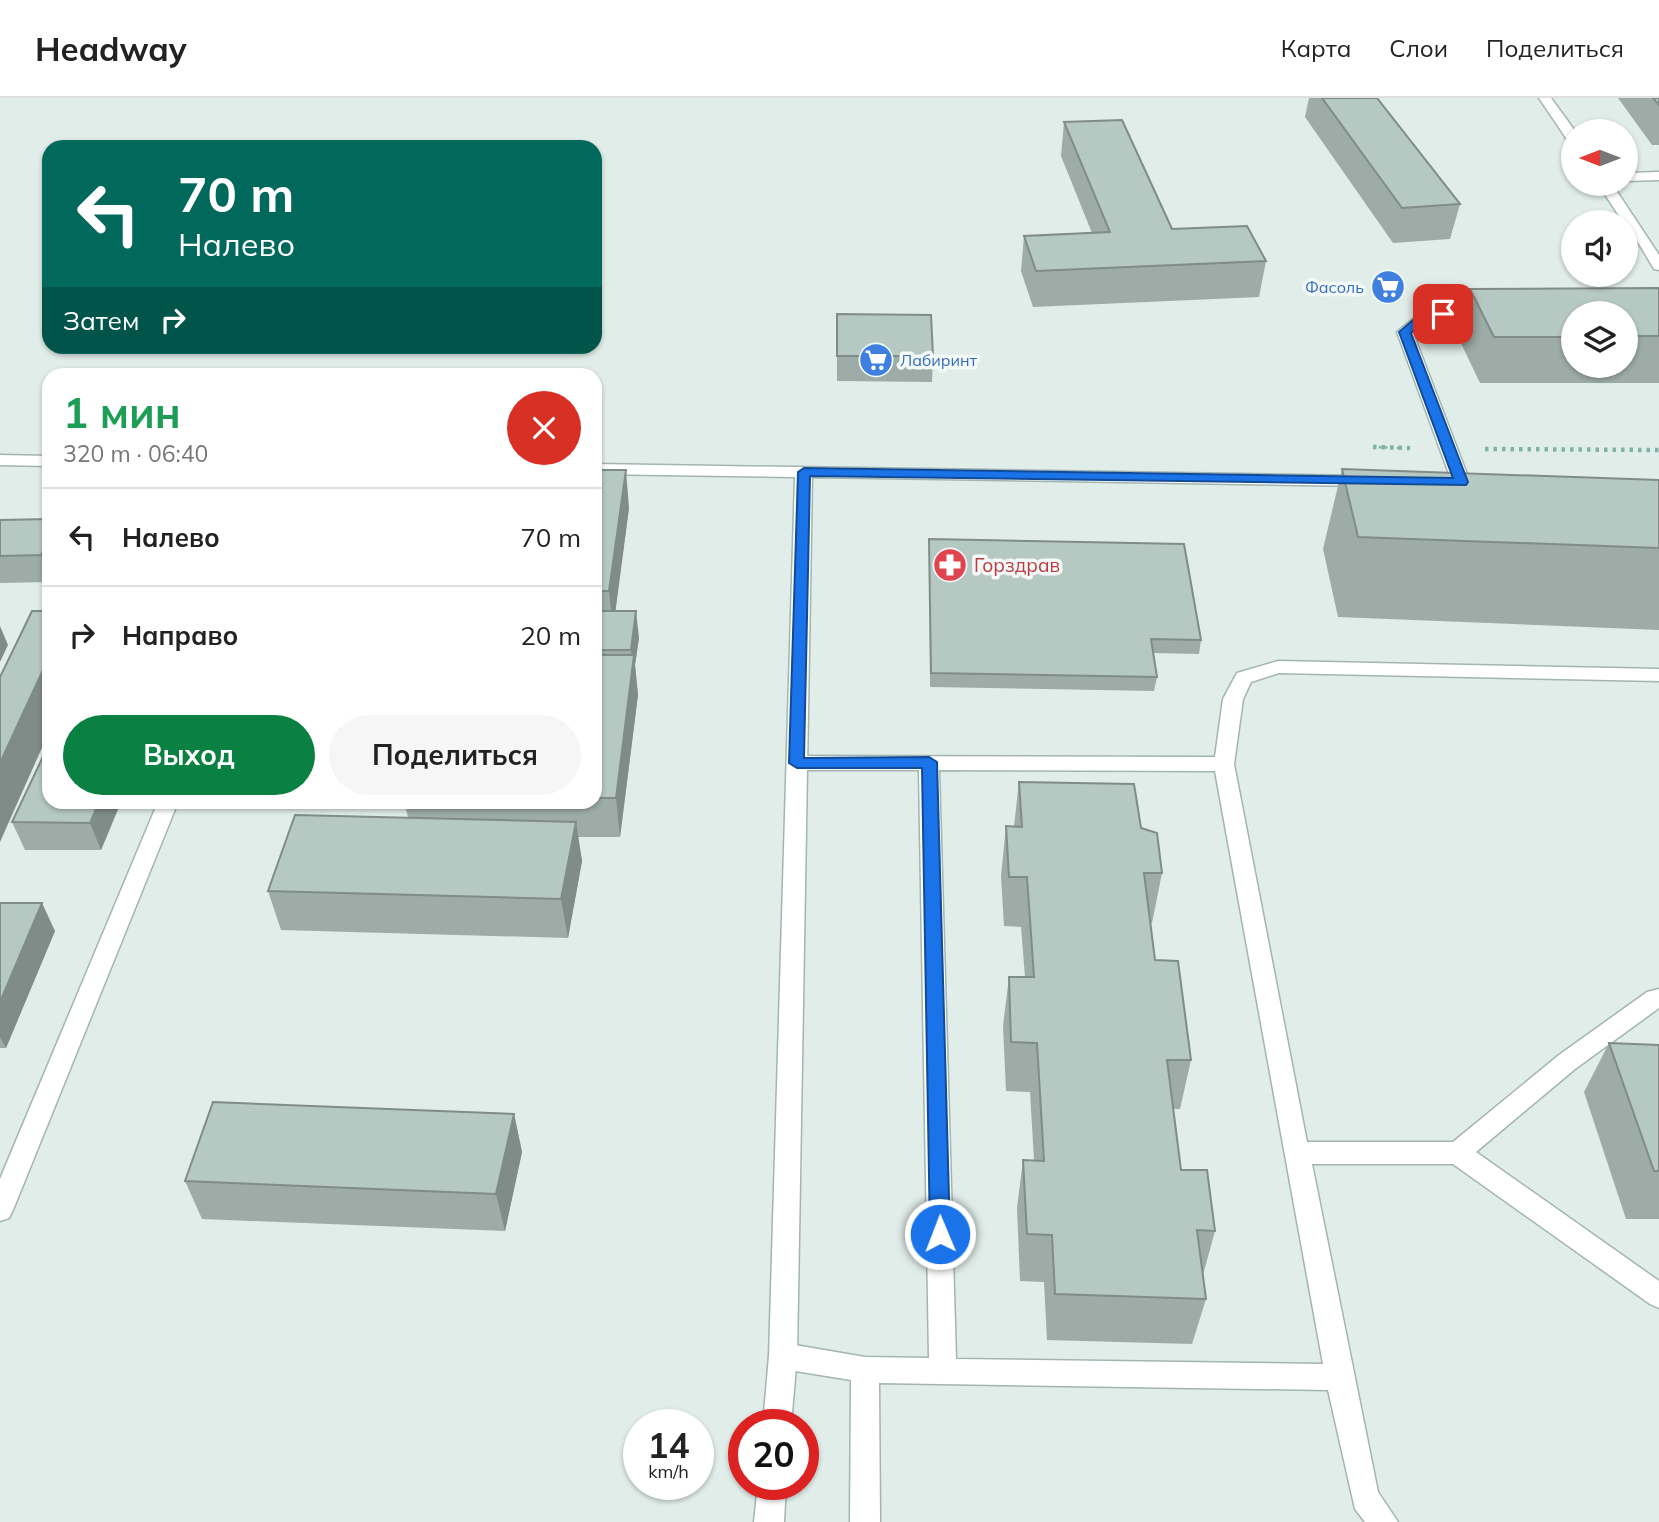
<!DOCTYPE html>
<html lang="ru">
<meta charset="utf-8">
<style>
body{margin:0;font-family:Mulish,sans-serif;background:#f6f6f6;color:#222;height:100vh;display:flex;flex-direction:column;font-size:26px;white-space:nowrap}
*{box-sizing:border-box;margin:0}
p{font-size:23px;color:#767676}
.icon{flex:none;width:38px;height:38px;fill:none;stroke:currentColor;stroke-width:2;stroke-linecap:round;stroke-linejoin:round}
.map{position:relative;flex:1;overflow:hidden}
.details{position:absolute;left:42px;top:270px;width:560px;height:441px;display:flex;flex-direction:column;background:#fff;border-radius:21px;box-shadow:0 2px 5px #0004}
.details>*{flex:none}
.guide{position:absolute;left:42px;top:42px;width:560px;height:214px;border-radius:21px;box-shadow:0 2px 5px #0004;background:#00695c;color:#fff;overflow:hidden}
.needle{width:46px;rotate:270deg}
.controls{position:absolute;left:1561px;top:21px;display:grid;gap:14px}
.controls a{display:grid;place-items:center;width:77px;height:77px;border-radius:50%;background:#fff;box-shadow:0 2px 5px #0004;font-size:35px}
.speed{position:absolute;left:623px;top:1311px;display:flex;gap:14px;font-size:35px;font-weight:700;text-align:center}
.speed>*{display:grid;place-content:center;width:91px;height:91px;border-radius:50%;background:#fff;box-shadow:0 2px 5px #0004;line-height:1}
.speed small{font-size:18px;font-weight:400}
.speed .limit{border:10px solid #d22;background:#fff;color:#111}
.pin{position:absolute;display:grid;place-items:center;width:60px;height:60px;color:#fff;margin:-30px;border-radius:14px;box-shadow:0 4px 10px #0006}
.me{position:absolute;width:77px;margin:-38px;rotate:359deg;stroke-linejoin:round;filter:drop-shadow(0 0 5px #0008)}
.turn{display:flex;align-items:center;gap:24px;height:147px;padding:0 21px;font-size:32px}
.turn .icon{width:91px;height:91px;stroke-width:2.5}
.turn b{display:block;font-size:49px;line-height:60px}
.then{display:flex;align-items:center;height:66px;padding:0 21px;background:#0003;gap:14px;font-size:26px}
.round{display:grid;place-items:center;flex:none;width:74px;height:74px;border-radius:37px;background:#f6f6f6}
.head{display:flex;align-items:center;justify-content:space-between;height:119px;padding:0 21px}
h1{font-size:42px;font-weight:700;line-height:52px;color:#1e9e55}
.action{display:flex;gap:14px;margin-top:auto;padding:14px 21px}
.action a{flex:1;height:80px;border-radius:42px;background:#0b8043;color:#fff;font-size:28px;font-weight:700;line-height:80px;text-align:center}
.action a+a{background:#f6f6f6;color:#222}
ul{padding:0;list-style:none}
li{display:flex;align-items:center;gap:21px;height:98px;padding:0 21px;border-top:2px solid #e0e0e0}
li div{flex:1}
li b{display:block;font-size:26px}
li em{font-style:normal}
header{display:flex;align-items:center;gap:42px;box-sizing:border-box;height:98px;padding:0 35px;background:#fff;border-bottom:2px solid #e0e0e0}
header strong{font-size:33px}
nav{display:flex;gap:38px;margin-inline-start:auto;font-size:24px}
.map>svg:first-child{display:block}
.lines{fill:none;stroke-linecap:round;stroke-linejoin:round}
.service-casing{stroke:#a3b5b1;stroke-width:3}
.minor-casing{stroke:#a3b5b1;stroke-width:3}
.path-far1{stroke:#80b2a8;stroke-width:2.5;stroke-dasharray:2.5 3.5;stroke-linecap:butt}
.path{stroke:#80b2a8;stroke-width:4.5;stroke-dasharray:3.5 5;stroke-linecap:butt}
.service{fill:#fff;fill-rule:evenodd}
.minor{fill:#fff;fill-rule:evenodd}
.wall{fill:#9daca7;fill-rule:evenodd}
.shaded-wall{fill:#7f8c88}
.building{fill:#b6c8c2;stroke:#7f8c88;stroke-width:2}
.route{fill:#1a73e8;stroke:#114b97;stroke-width:2}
.labels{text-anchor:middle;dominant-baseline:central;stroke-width:7;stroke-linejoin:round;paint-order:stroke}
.far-shop-label{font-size:16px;fill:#366cbe;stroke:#f2f9f6;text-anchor:end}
.health-label{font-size:19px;fill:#be3a42;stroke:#f2f9f6;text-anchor:start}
</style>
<header>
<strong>Headway</strong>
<nav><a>Карта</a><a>Слои</a><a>Поделиться</a></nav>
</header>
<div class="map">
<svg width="1659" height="1424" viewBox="0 0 1659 1424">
<rect width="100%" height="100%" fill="#e1ede9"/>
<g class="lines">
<g class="service-casing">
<g id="service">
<polygon points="1539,0 1551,0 1575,33 1573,44 1568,43"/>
<polygon points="1659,74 1659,82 1626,83 1626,75"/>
<polygon points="1598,86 1612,86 1659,157 1659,172 1654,171 1626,124 1623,124"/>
<path d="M1463,208H1493L1501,213C1488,224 1446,215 1427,224C1422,227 1417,232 1413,235L1470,384L1461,389L1452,384L1397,234L1418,217Z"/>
<path d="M1278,563L1659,571V583L1279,575L1251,584L1243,601L1234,666L1307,1044H1453L1559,957L1647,894L1659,891V910L1575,971L1476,1054L1659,1183V1210L1650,1206L1453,1066H1312L1378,1394L1398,1424H1365L1355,1411L1328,1292L879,1285L880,1424H850L851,1282L783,1271L773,1267L769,1258L773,1249L783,1245L865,1259L929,1260L919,672H797L790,670L787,665L790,660L797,658L1215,659L1223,601L1237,575ZM939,672L1215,673L1323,1266L956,1261Z"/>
<polygon points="158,704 178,704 13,1112 9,1120 0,1123 0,1081"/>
</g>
</g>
<g class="minor-casing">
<g id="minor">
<polygon points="0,357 49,358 49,368 0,367"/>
<polygon points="595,366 1366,378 1375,383 1366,388 812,379 797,1258 791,1326 763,1326 769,1258 795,379 595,376"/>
<polygon points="758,1386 786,1386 784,1424 754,1424"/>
</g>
</g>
<polyline class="path-far1" points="1373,349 1400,350"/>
<g class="path">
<polyline points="1373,349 1410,350"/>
<polyline points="1485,351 1659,352"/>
</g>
<use href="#service" class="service"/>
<use href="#minor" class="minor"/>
</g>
<g class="wall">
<polygon points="1309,0 1377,0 1460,106 1450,141 1393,145 1305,19"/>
<polygon points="1618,0 1659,0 1659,47 1652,47"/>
<polygon points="1064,24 1172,131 1266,163 1259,199 1033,209 1021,173 1024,138 1092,135 1061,58"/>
<path d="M1659,190V285H1480L1457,237L1470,191ZM1573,215H1626V268H1573Z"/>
<polygon points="837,216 933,258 932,284 837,283"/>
<polygon points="1342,371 1659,382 1659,532 1338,519 1323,451"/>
<polygon points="595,372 629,410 615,513 639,540 635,567 638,597 620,739 578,739 582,763 568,840 281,832 268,793 408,719 404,704 595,704"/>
<polygon points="49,421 49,484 0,485 0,422"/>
<polygon points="929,441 1201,542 1199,556 1153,555 1157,579 1154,593 930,589"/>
<polygon points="1019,684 1141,730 1162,775 1152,825 1150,825 1155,862 1191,962 1180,1011 1173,1011 1181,1072 1215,1133 1203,1177 1206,1201 1192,1246 1047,1242 1044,1184 1020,1183 1017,1110 1023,1062 1034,1062 1030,994 1006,993 1003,928 1009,879 1025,879 1021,829 1004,828 1001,778 1006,728 1014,728"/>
<polygon points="121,704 101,752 25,752 12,724"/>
<polygon points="0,805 55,833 6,950 0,950"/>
<polygon points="1609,945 1659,947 1659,1121 1626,1121 1584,994"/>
<polygon points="514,1016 522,1054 505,1133 202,1121 185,1083"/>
</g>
<g class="shaded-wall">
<polygon points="626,372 629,410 613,532 609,493"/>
<polygon points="49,441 49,477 41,457"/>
<polygon points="636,513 639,540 635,567 638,597 620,739 616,700 633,569 631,552"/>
<polygon points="0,528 8,547 0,564"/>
<polygon points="49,559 49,634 0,744 0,665"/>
<polygon points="99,704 121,704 101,752 90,725"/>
<polygon points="576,724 582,763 568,840 561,801"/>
<polygon points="42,805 55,833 6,950 0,939 0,904"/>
<polygon points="514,1016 522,1054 505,1133 496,1096"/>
</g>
<g class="building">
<polygon points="1322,0 1377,0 1460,106 1402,110"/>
<polygon points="1653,0 1659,0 1659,7"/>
<polygon points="1122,22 1172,131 1247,128 1266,163 1036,173 1024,138 1110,134 1064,24"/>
<polygon points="1659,190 1659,238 1626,238 1626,215 1573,215 1573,239 1494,239 1470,191"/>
<polygon points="837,216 931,217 933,258 837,258"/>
<polygon points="1342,371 1659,382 1659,450 1358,439"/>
<polygon points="595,372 626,372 609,493 595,493"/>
<polygon points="49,421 49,441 41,457 0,458 0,422"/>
<polygon points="929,441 1184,446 1201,542 1151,541 1157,579 931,575"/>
<polygon points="32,513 49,513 49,559 0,665 0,579"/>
<polygon points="595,513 636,513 631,552 595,552"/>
<polygon points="595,557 634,557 616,700 595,700"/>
<polygon points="49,646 49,704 99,704 90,725 12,724"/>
<polygon points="1019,684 1134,686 1141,730 1157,735 1162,775 1144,775 1155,862 1178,863 1191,962 1167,962 1181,1072 1207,1072 1215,1133 1197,1132 1206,1201 1055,1196 1052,1137 1027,1136 1023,1062 1044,1063 1037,945 1011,944 1009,879 1034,879 1027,779 1009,779 1006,728 1022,729"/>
<polygon points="295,717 576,724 561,801 268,793"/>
<polygon points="0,805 42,805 0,904"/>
<polygon points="1609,945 1659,947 1659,1073 1654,1073"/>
<polygon points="213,1004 514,1016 496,1096 185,1083"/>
</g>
<polygon class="route" points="1443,213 1447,214 1447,219 1426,222 1411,235 1468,384 1466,387 810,378 804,660 929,659 937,664 950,1136 947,1142 940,1144 933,1142 930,1136 922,670 797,670 789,665 798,374 804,370 1453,380 1399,234 1419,217"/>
<defs>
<g id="supermarket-disc" transform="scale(1.75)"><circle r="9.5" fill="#3f7fe0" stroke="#f2f9f6"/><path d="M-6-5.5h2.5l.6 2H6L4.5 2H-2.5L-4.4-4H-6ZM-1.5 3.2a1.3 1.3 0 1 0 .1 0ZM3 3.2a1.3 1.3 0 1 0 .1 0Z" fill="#fff"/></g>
<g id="pharmacy-disc" transform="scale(1.75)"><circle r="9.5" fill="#e0444e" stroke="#f2f9f6"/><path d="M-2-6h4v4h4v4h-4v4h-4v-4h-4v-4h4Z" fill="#fff"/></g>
</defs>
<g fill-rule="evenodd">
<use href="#supermarket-disc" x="1388" y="189"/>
<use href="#supermarket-disc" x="876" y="262"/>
<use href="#pharmacy-disc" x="950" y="467"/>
</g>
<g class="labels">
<g class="far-shop-label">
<text x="1364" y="189">Фасоль</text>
<text x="900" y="262" text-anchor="start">Лабиринт</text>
</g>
<g class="health-label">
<text x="974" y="467">Горздрав</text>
</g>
</g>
</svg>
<div class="controls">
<a><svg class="needle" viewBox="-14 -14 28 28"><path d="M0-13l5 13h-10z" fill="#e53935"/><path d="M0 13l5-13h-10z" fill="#767676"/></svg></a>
<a><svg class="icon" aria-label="sound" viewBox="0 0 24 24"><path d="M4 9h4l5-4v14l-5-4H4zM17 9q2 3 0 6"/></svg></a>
<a><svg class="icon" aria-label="layers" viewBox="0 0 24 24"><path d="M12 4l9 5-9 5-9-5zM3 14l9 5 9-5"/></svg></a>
</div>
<div class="speed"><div>14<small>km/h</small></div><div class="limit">20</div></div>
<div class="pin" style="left:1443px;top:216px;background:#d93025"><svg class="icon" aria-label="arrive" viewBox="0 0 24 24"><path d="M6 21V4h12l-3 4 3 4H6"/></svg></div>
<svg class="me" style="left:940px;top:1136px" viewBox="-20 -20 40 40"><circle r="17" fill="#1a73e8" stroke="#fff" stroke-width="3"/><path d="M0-11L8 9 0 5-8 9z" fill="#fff"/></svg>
<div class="guide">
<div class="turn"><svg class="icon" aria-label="left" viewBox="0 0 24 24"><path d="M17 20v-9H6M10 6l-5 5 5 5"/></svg><div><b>70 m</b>Налево</div></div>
<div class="then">Затем<svg class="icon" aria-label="right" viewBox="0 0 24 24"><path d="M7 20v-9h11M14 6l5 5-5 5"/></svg></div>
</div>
<section class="details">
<div class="head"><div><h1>1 мин</h1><p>320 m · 06:40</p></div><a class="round" style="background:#d93025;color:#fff"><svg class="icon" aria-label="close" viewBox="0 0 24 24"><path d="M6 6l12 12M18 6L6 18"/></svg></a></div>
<ul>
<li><svg class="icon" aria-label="left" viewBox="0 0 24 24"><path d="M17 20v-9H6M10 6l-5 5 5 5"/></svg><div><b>Налево</b></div><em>70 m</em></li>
<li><svg class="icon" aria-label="right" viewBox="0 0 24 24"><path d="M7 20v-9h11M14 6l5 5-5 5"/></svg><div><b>Направо</b></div><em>20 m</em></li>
</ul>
<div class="action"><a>Выход</a><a>Поделиться</a></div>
</section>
</div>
